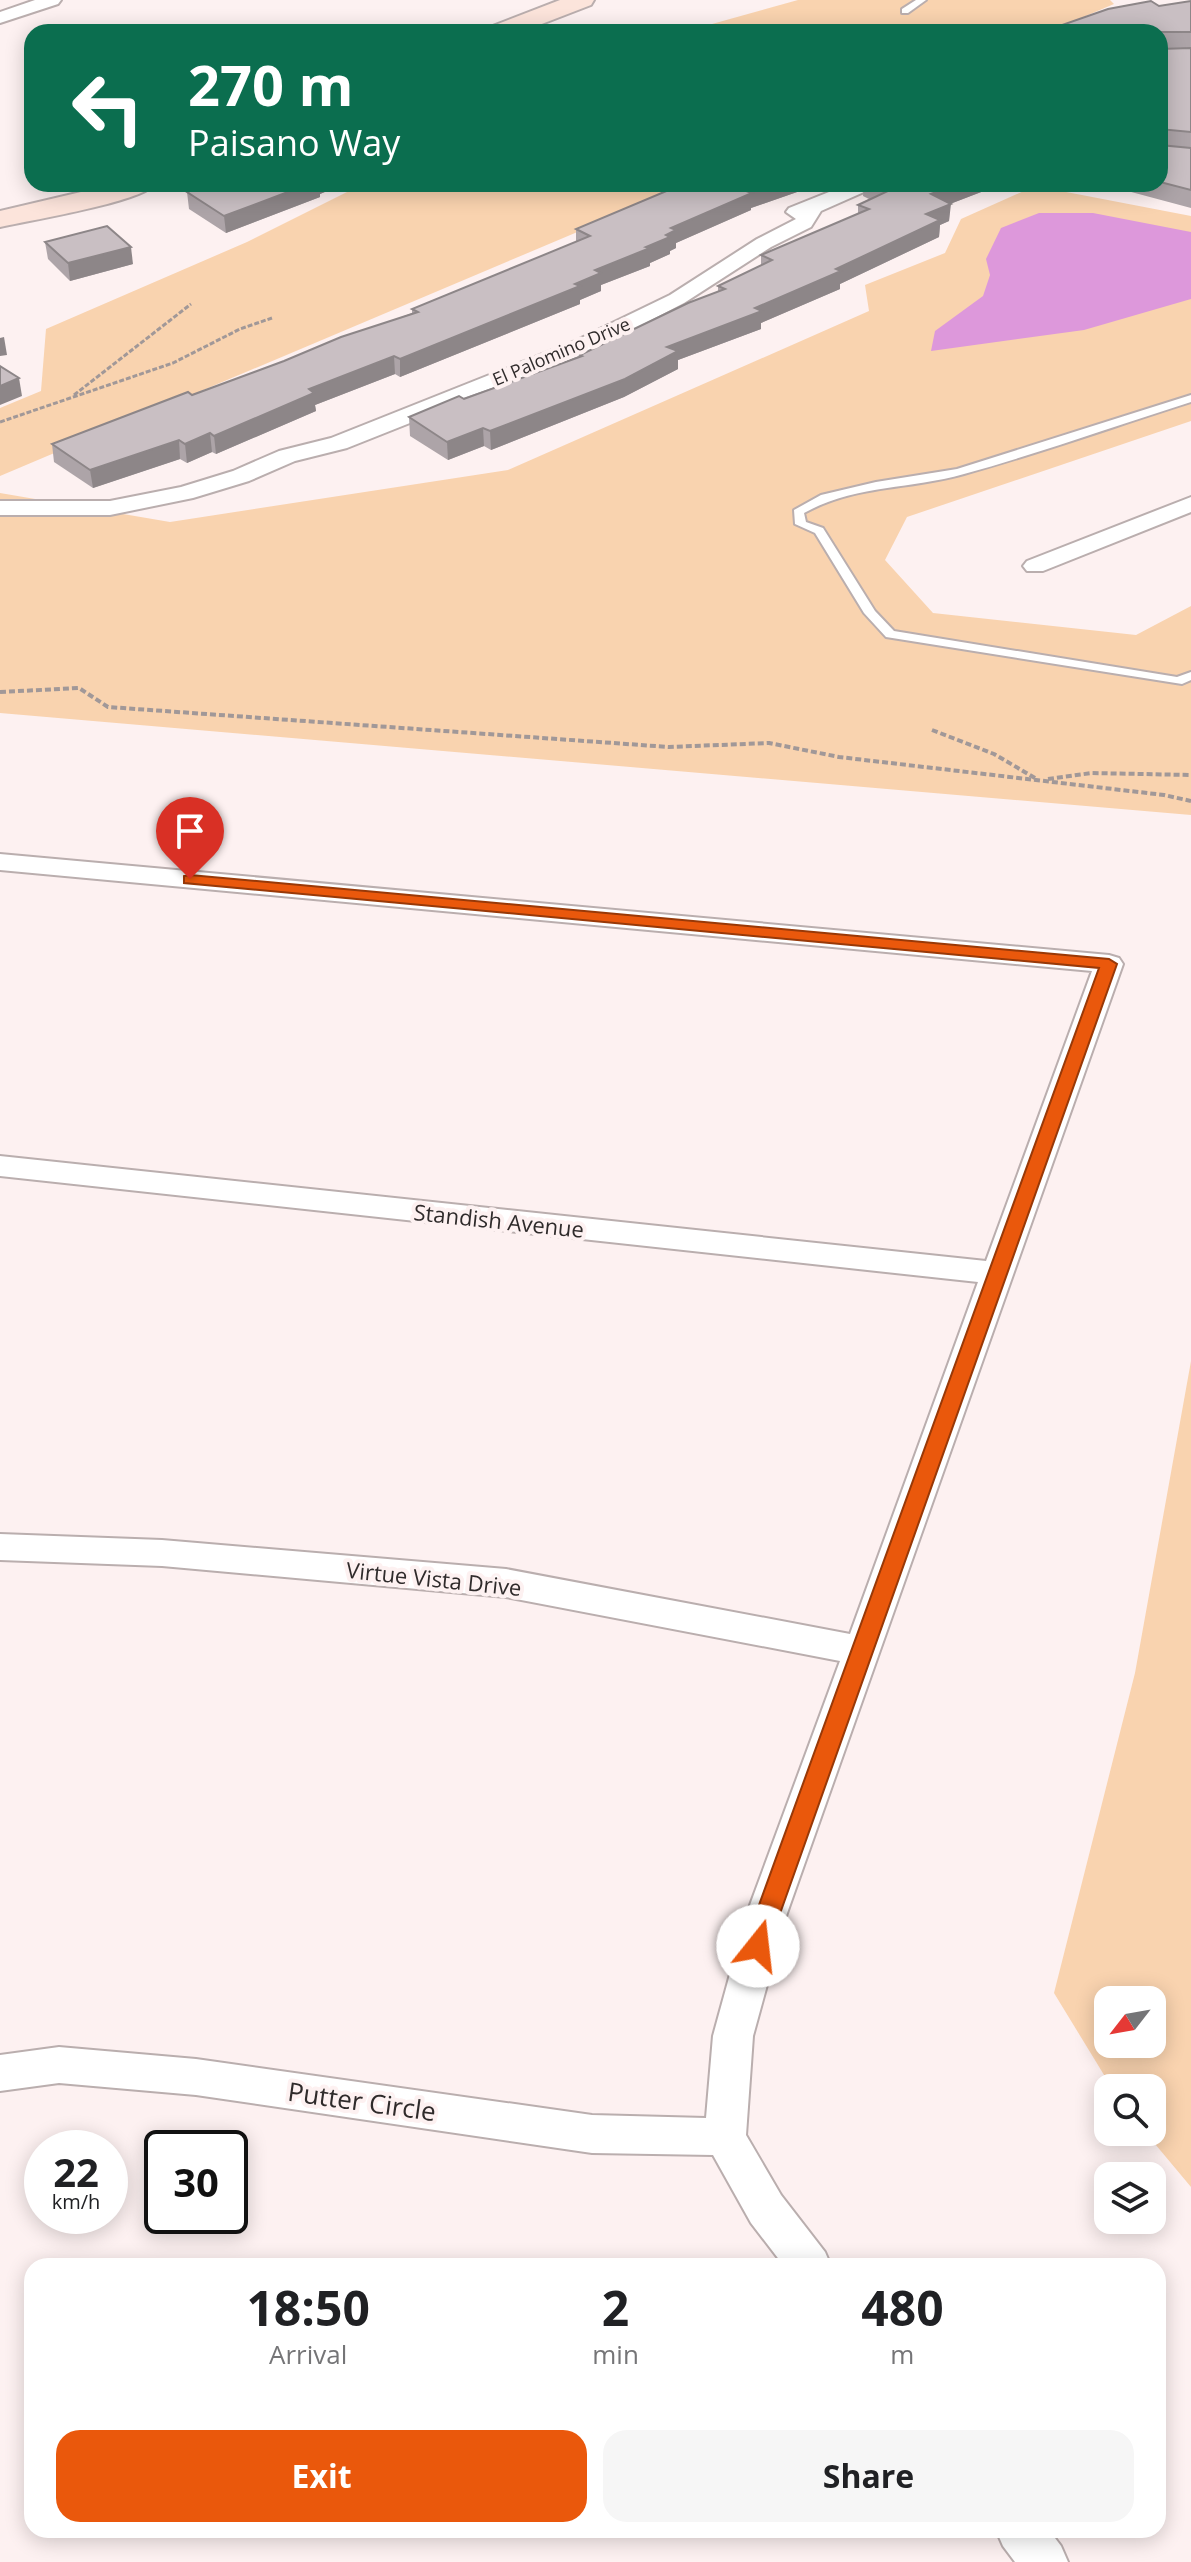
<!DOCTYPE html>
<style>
body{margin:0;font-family:"Open Sans",sans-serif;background:#f6f6f6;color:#202124;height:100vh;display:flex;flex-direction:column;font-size:30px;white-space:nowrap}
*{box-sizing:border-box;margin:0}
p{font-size:26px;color:#757577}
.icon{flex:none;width:44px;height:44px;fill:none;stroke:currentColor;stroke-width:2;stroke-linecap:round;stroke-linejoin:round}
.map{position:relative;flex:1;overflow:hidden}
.drawer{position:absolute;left:24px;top:2258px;width:1142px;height:280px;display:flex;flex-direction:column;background:#fff;border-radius:24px;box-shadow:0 4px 20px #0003}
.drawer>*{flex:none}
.guide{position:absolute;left:24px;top:24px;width:1144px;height:168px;border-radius:24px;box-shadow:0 4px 20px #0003;background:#0b6e4f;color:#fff;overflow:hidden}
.needle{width:52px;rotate:239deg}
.controls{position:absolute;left:1094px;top:1986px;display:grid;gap:16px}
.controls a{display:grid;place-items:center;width:72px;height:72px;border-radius:16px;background:#fff;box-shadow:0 4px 20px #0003;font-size:40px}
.speed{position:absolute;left:24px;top:2130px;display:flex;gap:16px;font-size:40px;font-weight:700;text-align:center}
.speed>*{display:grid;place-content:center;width:104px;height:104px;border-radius:50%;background:#fff;box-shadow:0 4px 20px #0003;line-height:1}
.speed small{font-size:20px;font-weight:400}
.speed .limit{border:4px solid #111;border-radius:12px;background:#fff;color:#111}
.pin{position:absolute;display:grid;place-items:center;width:68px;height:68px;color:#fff;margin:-82px -34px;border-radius:50% 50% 50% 0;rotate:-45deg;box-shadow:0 0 8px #0007}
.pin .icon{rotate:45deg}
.me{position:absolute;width:88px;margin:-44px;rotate:16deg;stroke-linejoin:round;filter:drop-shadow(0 0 6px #0008)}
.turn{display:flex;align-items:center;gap:28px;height:168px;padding:0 32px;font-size:36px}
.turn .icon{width:104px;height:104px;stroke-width:2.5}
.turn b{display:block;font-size:56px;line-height:68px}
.eta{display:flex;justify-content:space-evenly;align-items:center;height:136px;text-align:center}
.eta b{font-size:48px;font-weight:700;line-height:56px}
.cta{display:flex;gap:16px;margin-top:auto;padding:16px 32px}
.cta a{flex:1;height:92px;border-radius:24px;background:#ea580c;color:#fff;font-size:32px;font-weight:700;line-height:92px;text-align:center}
.cta a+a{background:#f6f6f6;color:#202124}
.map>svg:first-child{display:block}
.green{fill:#f9d3af;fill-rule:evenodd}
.water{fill:#dd98db}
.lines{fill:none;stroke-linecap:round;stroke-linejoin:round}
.service-casing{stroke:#baaeae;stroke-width:4}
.minor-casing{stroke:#baaeae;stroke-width:4}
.secondary-casing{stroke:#baaeae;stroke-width:4}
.path-far1{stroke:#a19898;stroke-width:3;stroke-dasharray:5 2;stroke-linecap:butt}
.path{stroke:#a19898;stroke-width:4;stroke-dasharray:6 3;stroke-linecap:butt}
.service{fill:#fff;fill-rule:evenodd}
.minor{fill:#fff;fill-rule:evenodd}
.secondary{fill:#fce4db;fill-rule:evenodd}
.wall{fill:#ada4a8}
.shaded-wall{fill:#8d8688}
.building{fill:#c9bfc3;stroke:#8d8688;stroke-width:2}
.route{fill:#ea580c;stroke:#983908;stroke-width:2}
.labels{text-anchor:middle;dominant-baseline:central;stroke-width:8;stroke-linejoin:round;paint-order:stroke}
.far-street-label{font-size:18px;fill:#2f2b2b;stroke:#fdf1f1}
.street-label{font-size:22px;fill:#2f2b2b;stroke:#fdf1f1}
.near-street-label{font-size:26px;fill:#2f2b2b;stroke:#fdf1f1}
</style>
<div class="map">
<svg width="1191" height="2562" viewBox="0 0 1191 2562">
<rect width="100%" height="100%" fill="#fdf1f1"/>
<g class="green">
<polygon points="798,0 1110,0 1114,4 1048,32 694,32 712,24"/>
<polygon points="363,184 691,184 0,476 0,408 41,391 46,329 247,242"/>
<polygon points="1035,186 1191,216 1191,421 907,517 885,560 933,613 1136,635 1191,606 1191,815 0,713 0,493 170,522 508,470 869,311 865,285 945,253 961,219"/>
<path d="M1191,1361V2187L1145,2132H1152V2088H1112L1054,1993L1135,1673ZM1108,2000H1152V2044H1108Z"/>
</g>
<polygon class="water" points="1039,213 1093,213 1191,232 1191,299 1084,330 931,351 935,331 983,296 990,275 986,259 1001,228"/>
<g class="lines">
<g class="service-casing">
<g id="service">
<polygon points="916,0 926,0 908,13 902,13 902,9"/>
<path d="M1191,395V402C1115,426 1040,453 964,474C908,490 857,484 804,513L806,522L823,528L875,611L894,631L1177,677L1191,672V680L1182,684L886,637L864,613L815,533L795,524L794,510L821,495L876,482L957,469Z"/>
</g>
</g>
<g class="minor-casing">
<g id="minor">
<polygon points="35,0 61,0 58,4 0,23 0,12"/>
<polygon points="849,184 876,184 873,188 821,211 811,227 771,247 684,303 591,351 347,448 295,461 249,481 193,498 110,515 0,515 0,501 110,501 181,487 233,471 279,451 331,438 575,341 670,295 757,239 796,219 786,212 789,208"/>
<polygon points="1191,497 1191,512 1043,571 1027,571 1023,566 1027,561"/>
<polygon points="0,854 1109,955 1119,958 1123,964 786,1916 753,2036 746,2135 781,2195 825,2252 831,2266 784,2266 751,2223 713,2155 592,2153 196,2095 59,2083 0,2091 0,2055 59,2047 196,2059 592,2115 706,2118 713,2036 746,1916 840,1661 506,1597 162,1566 0,1560 0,1534 162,1540 506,1569 850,1634 978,1282 0,1176 0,1156 986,1261 1092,971 0,870"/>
<polygon points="996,2530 1049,2530 1061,2546 1068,2562 1015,2562 1003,2546"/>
</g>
</g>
<g class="secondary-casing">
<g id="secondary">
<polygon points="560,0 594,0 591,5 521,32 487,32 490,27"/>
<path d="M115,184H155C142,202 27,221 0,227V211Z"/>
</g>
</g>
<g class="path-far1">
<polyline points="74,395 191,304"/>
<polyline points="0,422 173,363 240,329 272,318"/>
</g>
<g class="path">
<polyline points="0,692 79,688 108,707 669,747 769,743 839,757 1164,795 1191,801"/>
<polyline points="932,730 994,754 1035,778"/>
<polyline points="1048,779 1092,773 1191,775"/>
</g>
<use href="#service" class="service"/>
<use href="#minor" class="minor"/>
<use href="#secondary" class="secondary"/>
</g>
<g class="wall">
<polygon points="1191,1 1191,208 1120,189 1097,184 1160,184 1160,32 1061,29 1062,25"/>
<polygon points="210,184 344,184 320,194 320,197 226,233 189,209 187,192"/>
<polygon points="683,184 820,184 751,208 751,210 676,243 676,248 670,251 670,254 650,263 650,266 601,285 601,291 580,300 580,304 400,377 395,374 315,405 316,411 216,454 212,452 187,463 180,459 93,488 54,462 52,444 192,395 412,313 412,309 576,242 576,229"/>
<polygon points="864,184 1002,184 950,204 949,221 940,225 939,237 840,284 840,289 761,323 761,329 678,360 678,369 624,397 491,450 484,446 448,460 410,436 409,417 580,357 580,355 718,292 718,286 761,265 761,255 858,214 858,205 869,199 863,196"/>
<polygon points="45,242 133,264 70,281 48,259"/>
</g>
<g class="shaded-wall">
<polygon points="309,184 344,184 320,194 320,197 226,233 224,216"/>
<polygon points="772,184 820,184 751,208 751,210 676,243 676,248 670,251 670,254 650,263 650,266 601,285 601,291 580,300 580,304 400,377 400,359 575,284 595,270 646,247 666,235 671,228 749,192"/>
<polygon points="958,184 1002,184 929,212 931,194"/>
<polygon points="951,204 949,221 940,225 939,237 840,284 840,289 761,323 761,329 678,360 678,369 624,397 491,450 490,431 667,347 755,308 836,269 926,214"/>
<polygon points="131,247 133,264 70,281 68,263"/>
<polygon points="4,337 7,355 0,356 0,338"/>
<polygon points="394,356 395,374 315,405 316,411 216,454 214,436 309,389"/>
<polygon points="19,378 22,396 0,405 0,386"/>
<polygon points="483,428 484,446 448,460 447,442"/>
<polygon points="210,433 212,452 187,463 185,444"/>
<polygon points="179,440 180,459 93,488 90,470"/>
</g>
<g class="building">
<polygon points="1151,1 1159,6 1191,1 1191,32 1051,32 1067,27 1062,25 1108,9"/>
<polygon points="1160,39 1160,49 1191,48 1191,132 1160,129 1160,145 1191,148 1191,190 1160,182"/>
<polygon points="210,184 309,184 224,216 187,192"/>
<polygon points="683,184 772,184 749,192 752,193 671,228 676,230 666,235 670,237 646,247 650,248 595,270 601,273 575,284 580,286 400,359 394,356 309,389 314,393 214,436 210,433 185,444 179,440 90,470 52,444 188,392 192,395 284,361 341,337 418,312 412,309 590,236 576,229"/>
<polygon points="873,184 958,184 931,194 951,204 926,214 940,220 836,269 841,271 755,308 762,311 667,347 678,351 625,379 490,431 483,428 447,442 409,417 459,396 464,399 582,356 580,355 688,303 725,289 718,286 772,260 761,255 869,209 858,205 886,192"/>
<polygon points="107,226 131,247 68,263 45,242"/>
<polygon points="0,366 19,378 0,386"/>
</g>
<polygon class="route" points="190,875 1109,959 1117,964 766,1953 758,1955 750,1953 747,1946 755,1916 1099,968 184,883 184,876"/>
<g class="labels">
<g class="far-street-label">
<text transform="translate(561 351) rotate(-23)">El Palomino Drive</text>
</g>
<g class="street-label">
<text transform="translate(499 1220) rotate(6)">Standish Avenue</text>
<text transform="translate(434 1578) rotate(6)">Virtue Vista Drive</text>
</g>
<g class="near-street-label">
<text transform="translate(362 2101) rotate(8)">Putter Circle</text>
</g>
</g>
</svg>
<div class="controls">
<a><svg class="needle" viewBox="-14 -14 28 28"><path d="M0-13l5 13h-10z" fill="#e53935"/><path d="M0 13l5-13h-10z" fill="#757577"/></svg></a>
<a><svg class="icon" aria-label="search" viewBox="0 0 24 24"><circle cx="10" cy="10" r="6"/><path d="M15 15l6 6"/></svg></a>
<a><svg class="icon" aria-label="layers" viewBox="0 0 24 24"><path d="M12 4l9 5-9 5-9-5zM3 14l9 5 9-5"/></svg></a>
</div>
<div class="speed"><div>22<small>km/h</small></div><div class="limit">30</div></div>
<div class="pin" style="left:190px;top:879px;background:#d93025"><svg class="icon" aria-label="arrive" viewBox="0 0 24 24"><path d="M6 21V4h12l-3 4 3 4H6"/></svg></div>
<svg class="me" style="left:758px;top:1946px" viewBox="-20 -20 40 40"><circle r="19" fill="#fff"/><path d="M0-13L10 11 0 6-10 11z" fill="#ea580c"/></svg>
<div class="guide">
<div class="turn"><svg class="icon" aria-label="left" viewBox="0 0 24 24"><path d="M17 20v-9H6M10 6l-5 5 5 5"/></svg><div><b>270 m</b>Paisano Way</div></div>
</div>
<section class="drawer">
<div class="eta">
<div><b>18:50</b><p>Arrival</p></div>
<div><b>2</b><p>min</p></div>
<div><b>480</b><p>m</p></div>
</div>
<div class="cta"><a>Exit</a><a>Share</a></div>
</section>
</div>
